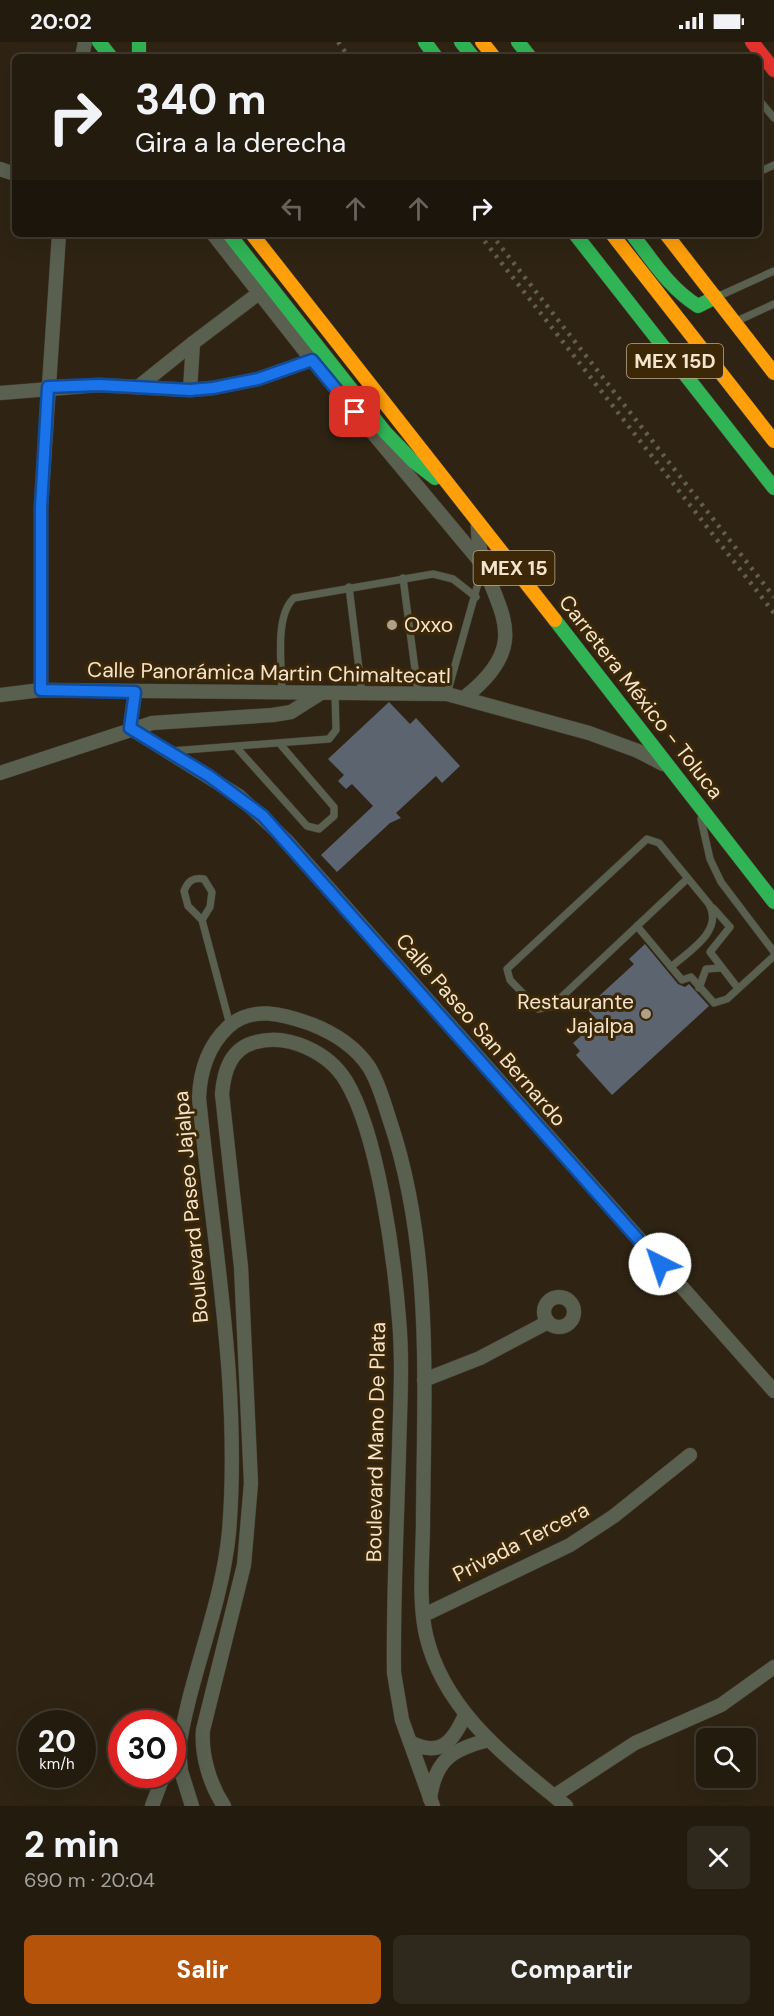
<!DOCTYPE html>
<html lang="es">
<meta charset="utf-8">
<style>
body{margin:0;font-family:"DM Sans",sans-serif;background:#2f281c;color:#f1f3f6;height:100vh;display:flex;flex-direction:column;font-size:22px;white-space:nowrap}
*{box-sizing:border-box;margin:0}
p{font-size:20px;color:#a3a19e}
.icon{flex:none;width:33px;height:33px;fill:none;stroke:currentColor;stroke-width:2;stroke-linecap:round;stroke-linejoin:round}
.map{position:relative;height:1764px;overflow:hidden}
.sheet{display:flex;flex-direction:column;background:#231b0e;flex:1}
.sheet>*{flex:none}
.hud{position:absolute;left:12px;top:12px;width:750px;height:183px;border-radius:9px;box-shadow:0 6px 24px #0002,0 0 0 2px #40392e;background:#231b0e;color:#f1f3f6;overflow:hidden}
.tools{position:absolute;left:696px;top:1686px;display:grid;gap:12px}
.tools a{display:grid;place-items:center;width:60px;height:60px;border-radius:9px;background:#231b0e;box-shadow:0 6px 24px #0002,0 0 0 2px #40392e;font-size:30px}
.speed{position:absolute;left:18px;top:1668px;display:flex;gap:12px;font-size:30px;font-weight:700;text-align:center}
.speed>*{display:grid;place-content:center;width:78px;height:78px;border-radius:50%;background:#231b0e;box-shadow:0 6px 24px #0002,0 0 0 2px #40392e;line-height:1}
.speed small{font-size:15px;font-weight:400}
.speed .limit{border:9px solid #d22;background:#fff;color:#111}
.pin{position:absolute;display:grid;place-items:center;width:51px;height:51px;color:#fff;margin:-26px;border-radius:12px;box-shadow:0 3px 9px #0006}
.me{position:absolute;width:66px;margin:-33px;rotate:319deg;stroke-linejoin:round;filter:drop-shadow(0 0 4px #0008)}
.turn{display:flex;align-items:center;gap:21px;height:126px;padding:0 24px;font-size:27px}
.turn .icon{width:78px;height:78px;stroke-width:2.5}
.turn b{display:block;font-size:42px;line-height:51px}
.lanes{display:flex;align-items:center;height:57px;padding:0 24px;background:#0003;justify-content:center;gap:30px;direction:ltr}
.lanes .off{opacity:.35}
.round{display:grid;place-items:center;flex:none;width:63px;height:63px;border-radius:9px;background:#2f281c}
.summary{display:flex;align-items:center;justify-content:space-between;height:102px;padding:0 24px}
h1{font-size:36px;font-weight:800;line-height:45px}
.primary-button{display:flex;gap:12px;margin-top:auto;padding:12px 24px}
.primary-button a{flex:1;height:69px;border-radius:9px;background:#b45309;color:#fff;font-size:24px;font-weight:800;line-height:69px;text-align:center}
.primary-button a+a{background:#2f281c;color:#f1f3f6}
.status{display:flex;justify-content:space-between;align-items:center;height:42px;padding:0 30px;background:#231b0e;direction:ltr}
.status svg{height:16px;fill:currentColor}
.map>svg:first-child{display:block}
.building{fill:#5b646f}
.lines{fill:none;stroke-linecap:round;stroke-linejoin:round}
.lane-casing{stroke:#483e30;stroke-width:8}
.street-casing{stroke:#483e30;stroke-width:15}
.fast-casing{stroke:#483e30;stroke-width:15}
.slow-casing{stroke:#483e30;stroke-width:15}
.jam-casing{stroke:#483e30;stroke-width:15}
.lane{stroke:#596050;stroke-width:7}
.street{stroke:#596050;stroke-width:14}
.fast{stroke:#30b455;stroke-width:14}
.slow{stroke:#ff9f0a;stroke-width:14}
.jam{stroke:#e5322d;stroke-width:14}
.rail{stroke:#5f5e50;stroke-width:4.5;stroke-dasharray:3 6;stroke-linecap:butt}
.route-casing{stroke:#114b97;stroke-width:15}
.route{stroke:#1a73e8;stroke-width:10}
.poi-dot{fill:#afa08c;stroke:#3c2806;stroke-width:2}
.labels{text-anchor:middle;dominant-baseline:central;stroke-width:6;stroke-linejoin:round;paint-order:stroke}
.shield{fill:#3c2806;stroke:#bdab91;stroke-width:1.5}
.shield-label{font-size:20px;font-weight:bold;fill:#f4e3cd}
.poi-label{font-size:21px;fill:#f4e3cd;stroke:#3c2806;text-anchor:start}
.street-label{font-size:21px;fill:#f4e3cd;stroke:#3c2806}
</style>
<div class="status"><b>20:02</b><svg viewBox="0 0 49 12"><path d="M0 12V9h3v3zM5 12V6h3v6zM10 12V3h3v9zM15 12V0h3v12zM26 1h20v11H26zM47 4h2v5h-2z"/></svg></div>
<div class="map">
<svg width="774" height="1764" viewBox="0 0 774 1764">
<rect width="100%" height="100%" fill="#2f2413"/>
<g class="building">
<polygon points="389,660 410,682 416,676 460,724 442,741 436,734 396,771 401,776 390,781 337,830 321,813 373,764 352,742 346,747 338,739 344,733 328,717"/>
<polygon points="645,902 678,942 685,945 689,942 709,964 612,1053 576,1013 580,1009 573,1001 598,979 586,966 634,922 629,917"/>
</g>
<g class="lines">
<g class="lane-casing">
<g id="lane">
<polyline points="759,58 774,76"/>
<polyline points="759,130 774,123"/>
<polyline points="719,254 774,229"/>
<polyline points="737,279 774,262"/>
<polyline points="403,536 418,650"/>
<polyline points="349,545 362,651"/>
<path d="M282,651C282,625 274,574 294,556L433,532L453,537L476,555"/>
<polyline points="447,652 482,527"/>
<polyline points="237,706 307,784 319,787 334,774 334,765 280,702"/>
<polyline points="171,709 329,697 336,688 335,651"/>
<polyline points="701,777 710,817 721,840 774,910"/>
<polyline points="713,866 730,885 710,910 737,945"/>
<path d="M202,878L210,865L212,850L204,837C193,835 188,839 184,849L188,864L202,878L230,983"/>
<polyline points="637,884 682,938 691,935 714,961 727,957 774,914"/>
<path d="M671,925C689,909 724,889 709,862L659,801L647,797L507,927L510,938L538,967L551,965L687,837"/>
<polyline points="699,946 706,927 721,926"/>
</g>
</g>
<g class="street-casing">
<g id="street">
<polyline points="82,15 85,0"/>
<polyline points="0,127 15,132"/>
<polyline points="213,192 312,318 483,523"/>
<polyline points="138,345 193,301"/>
<polyline points="190,348 193,301 259,251"/>
<polyline points="0,351 99,343 190,348 213,346 258,337 312,318"/>
<polyline points="41,648 41,465 59,192"/>
<polyline points="135,650 130,686 239,754 286,798 774,1349"/>
<polyline points="0,653 41,648 447,652 589,691 638,709 663,722"/>
<path d="M465,655C549,589 475,556 478,480"/>
<polyline points="0,731 152,681 273,673 291,670 321,651"/>
<circle cx="559" cy="1270" r="15"/>
<polyline points="424,1338 480,1316 548,1280"/>
<polyline points="424,1573 570,1503 614,1474 690,1413"/>
<path d="M410,1700C440,1716 453,1700 465,1673"/>
<polyline points="554,1754 635,1701 721,1663 774,1625"/>
<path d="M430,1757C435,1718 452,1707 489,1698"/>
<polyline points="152,1764 164,1732"/>
<path d="M192,1764L181,1729L179,1706C190,1633 222,1564 229,1490C241,1346 213,1199 199,1056C200,1029 208,1004 228,985C252,963 283,972 311,982C334,991 355,1004 369,1025C379,1041 384,1061 390,1079C433,1207 424,1345 423,1478C423,1516 418,1557 426,1593C444,1670 509,1717 566,1764"/>
<path d="M224,1764C210,1743 201,1713 203,1688L244,1523L251,1441L241,1225L222,1052C224,1028 231,1006 256,1000C289,991 329,1011 346,1039C378,1092 394,1214 399,1277C403,1321 400,1365 399,1409C397,1483 393,1557 394,1631L402,1678L433,1764"/>
</g>
</g>
<g class="fast-casing">
<g id="fast">
<polyline points="99,0 111,15"/>
<polyline points="139,0 139,15"/>
<polyline points="425,0 436,15"/>
<polyline points="461,0 473,15"/>
<polyline points="518,0 530,15"/>
<polyline points="229,192 385,390 413,419 435,436"/>
<polyline points="575,192 774,446"/>
<path d="M632,192C652,218 669,246 698,264L716,255"/>
<polyline points="555,578 774,860"/>
</g>
</g>
<g class="slow-casing">
<g id="slow">
<polyline points="482,0 494,15"/>
<polyline points="252,192 555,578"/>
<polyline points="612,192 774,399"/>
<polyline points="666,192 774,331"/>
</g>
</g>
<g class="jam-casing">
<polyline id="jam" points="752,0 774,28"/>
</g>
<use href="#lane" class="lane"/>
<use href="#street" class="street"/>
<use href="#fast" class="fast"/>
<use href="#slow" class="slow"/>
<use href="#jam" class="jam"/>
<g class="rail">
<polyline points="338,0 349,15"/>
<polyline points="479,192 774,571"/>
<polyline points="491,192 774,555"/>
</g>
</g>
<g class="lines">
<g class="route-casing">
<polyline id="route" points="355,370 312,318 258,337 213,346 190,348 99,343 48,345 41,465 41,648 135,650 130,686 209,734 263,774 660,1222"/>
</g>
<use href="#route" class="route"/>
</g>
<g class="poi-dot">
<circle cx="392" cy="583" r="6"/>
<circle cx="646" cy="972" r="6"/>
</g>
<g class="labels">
<g class="shield">
<rect x="627" y="302" width="96" height="34" rx="4.5"/>
<rect x="473.5" y="509" width="81" height="34" rx="4.5"/>
</g>
<g class="shield-label">
<text x="675" y="319">MEX 15D</text>
<text x="514" y="526">MEX 15</text>
</g>
<g class="poi-label">
<text x="404" y="583">Oxxo</text>
<text x="634" y="960" text-anchor="end">Restaurante<tspan x="634" dy="24">Jajalpa</tspan></text>
</g>
<g class="street-label">
<text transform="translate(269 631) rotate(1)">Calle Panorámica Martin Chimaltecatl</text>
<text transform="translate(641 655) rotate(52)">Carretera México - Toluca</text>
<text transform="translate(481 988) rotate(49)">Calle Paseo San Bernardo</text>
<text transform="translate(191 1165) rotate(-95)">Boulevard Paseo Jajalpa</text>
<text transform="translate(376 1400) rotate(-89)">Boulevard Mano De Plata</text>
<text transform="translate(521 1500) rotate(-27)">Privada Tercera</text>
</g>
</g>
</svg>
<div class="tools">
<a><svg class="icon" aria-label="search" viewBox="0 0 24 24"><circle cx="10" cy="10" r="6"/><path d="M15 15l6 6"/></svg></a>
</div>
<div class="speed"><div>20<small>km/h</small></div><div class="limit">30</div></div>
<div class="pin" style="left:355px;top:370px;background:#d93025"><svg class="icon" aria-label="arrive" viewBox="0 0 24 24"><path d="M6 21V4h12l-3 4 3 4H6"/></svg></div>
<svg class="me" style="left:660px;top:1222px" viewBox="-20 -20 40 40"><circle r="19" fill="#fff"/><path d="M0-13L10 11 0 6-10 11z" fill="#1a73e8"/></svg>
<div class="hud">
<div class="turn"><svg class="icon" aria-label="right" viewBox="0 0 24 24"><path d="M7 20v-9h11M14 6l5 5-5 5"/></svg><div><b>340 m</b>Gira a la derecha</div></div>
<div class="lanes"><svg class="icon off" aria-label="left" viewBox="0 0 24 24"><path d="M17 20v-9H6M10 6l-5 5 5 5"/></svg><svg class="icon off" aria-label="ahead" viewBox="0 0 24 24"><path d="M12 20V5M6 11l6-6 6 6"/></svg><svg class="icon off" aria-label="ahead" viewBox="0 0 24 24"><path d="M12 20V5M6 11l6-6 6 6"/></svg><svg class="icon" aria-label="right" viewBox="0 0 24 24"><path d="M7 20v-9h11M14 6l5 5-5 5"/></svg></div>
</div>
</div>
<section class="sheet">
<div class="summary"><div><h1>2 min</h1><p>690 m · 20:04</p></div><a class="round"><svg class="icon" aria-label="close" viewBox="0 0 24 24"><path d="M6 6l12 12M18 6L6 18"/></svg></a></div>
<div class="primary-button"><a>Salir</a><a>Compartir</a></div>
</section>
